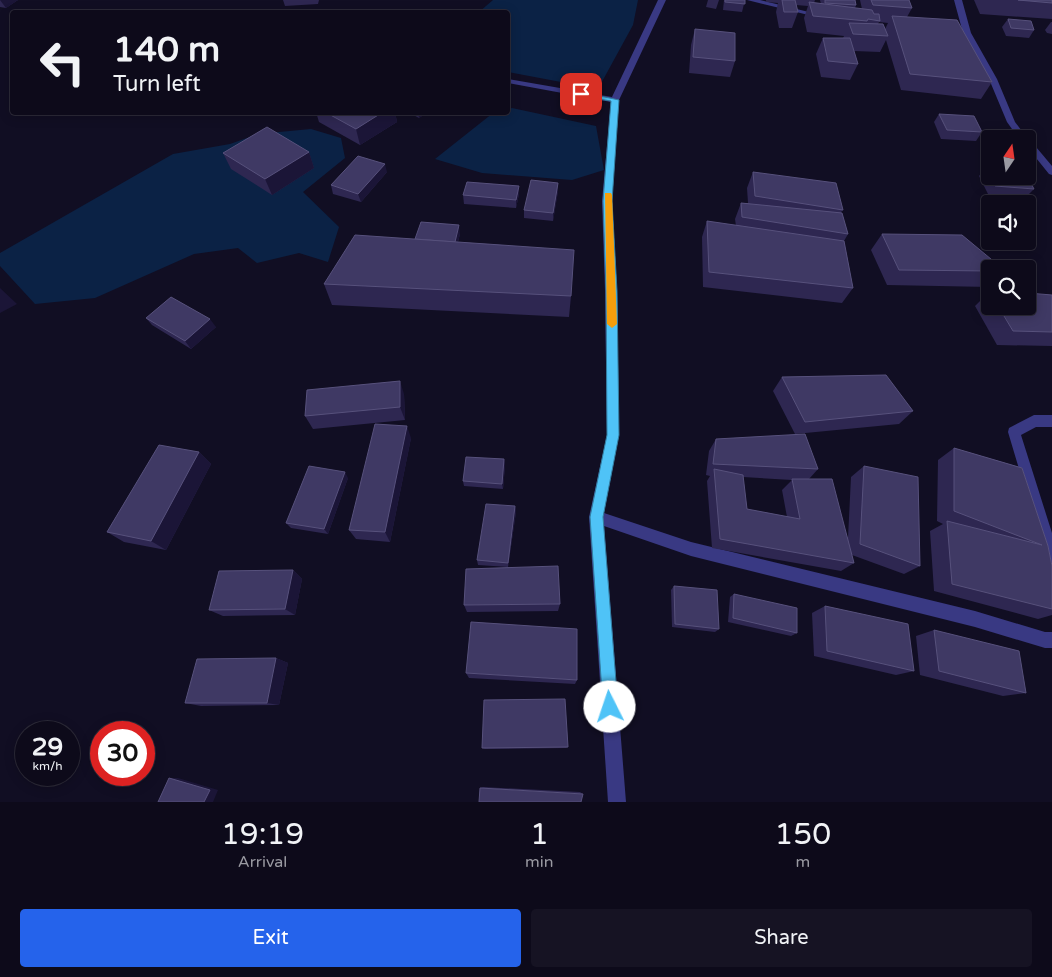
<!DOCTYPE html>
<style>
body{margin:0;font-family:"Varela Round",sans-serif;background:#161323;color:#f1f3f6;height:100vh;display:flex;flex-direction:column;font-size:19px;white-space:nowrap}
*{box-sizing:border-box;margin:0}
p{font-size:16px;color:#9a9aa2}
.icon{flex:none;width:28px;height:28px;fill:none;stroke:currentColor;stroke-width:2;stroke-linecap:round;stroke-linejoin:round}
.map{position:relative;height:802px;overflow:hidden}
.sheet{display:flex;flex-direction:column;background:#0d0a1a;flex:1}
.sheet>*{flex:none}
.banner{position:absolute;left:10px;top:10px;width:500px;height:105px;border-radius:5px;box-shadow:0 2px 12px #0003,0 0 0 1px #2d2b39;background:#0d0a1a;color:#f1f3f6;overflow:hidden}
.needle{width:32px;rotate:13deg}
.tools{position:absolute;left:981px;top:130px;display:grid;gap:10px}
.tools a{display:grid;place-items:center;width:55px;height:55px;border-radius:5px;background:#0d0a1a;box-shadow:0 2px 12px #0003,0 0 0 1px #2d2b39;font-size:25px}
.speed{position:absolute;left:15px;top:721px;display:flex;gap:10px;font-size:25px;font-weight:700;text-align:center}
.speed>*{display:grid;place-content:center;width:65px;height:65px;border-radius:50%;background:#0d0a1a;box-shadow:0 2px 12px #0003,0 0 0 1px #2d2b39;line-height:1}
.speed small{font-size:12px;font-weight:400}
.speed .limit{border:8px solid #d22;background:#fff;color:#111}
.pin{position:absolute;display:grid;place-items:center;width:42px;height:42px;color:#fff;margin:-21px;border-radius:10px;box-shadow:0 2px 8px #0006}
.me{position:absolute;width:55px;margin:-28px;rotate:356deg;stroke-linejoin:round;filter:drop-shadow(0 0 4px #0008)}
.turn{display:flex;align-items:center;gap:18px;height:105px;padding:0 20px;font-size:22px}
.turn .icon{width:65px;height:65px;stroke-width:2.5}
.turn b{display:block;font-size:35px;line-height:42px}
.eta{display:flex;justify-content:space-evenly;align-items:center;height:85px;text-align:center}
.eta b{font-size:30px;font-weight:600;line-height:35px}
.action{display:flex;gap:10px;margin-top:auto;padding:10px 20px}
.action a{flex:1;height:58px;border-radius:5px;background:#2563eb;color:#fff;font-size:20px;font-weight:600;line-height:58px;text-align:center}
.action a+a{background:#161323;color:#f1f3f6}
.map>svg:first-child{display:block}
.water{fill:#0b2245}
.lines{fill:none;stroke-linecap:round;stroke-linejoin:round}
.minor{fill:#393983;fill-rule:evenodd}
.wall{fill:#2e2751;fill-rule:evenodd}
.shaded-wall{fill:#1b1537}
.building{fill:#3f3964;stroke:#57517c}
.route{fill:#4fc3f7;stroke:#337fa1}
.slow{fill:#f59e0b}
</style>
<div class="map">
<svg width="1052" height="802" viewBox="0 0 1052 802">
<rect width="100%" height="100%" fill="#110e23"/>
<g class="water">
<polygon points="493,0 638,0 633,25 598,89 508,72 508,12 479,12"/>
<polygon points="512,108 596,126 604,170 572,180 482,173 435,159 493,113 508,112 508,109"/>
<polygon points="311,129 341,138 345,158 303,192 339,227 328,262 299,253 257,263 238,248 194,254 95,298 35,304 0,266 0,253 173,154 230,144 258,134"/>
</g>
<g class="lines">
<g class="minor">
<polygon points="658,0 666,0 619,100 612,201 617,291 619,435 604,513 691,542 975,611 1045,632 1052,632 1052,648 1045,648 975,627 691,556 604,526 626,802 608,802 589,517 607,435 605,291 602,201 611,102 508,83 508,79 612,97"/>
<polygon points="747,0 760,0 825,16 821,18"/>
<polygon points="954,0 962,0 971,33 997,79 1015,122 1028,139 1028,140 1031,141 1052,166 1052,175 1049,174 1028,148 1028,139 1019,139 1007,122 989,79 963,33"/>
<polygon points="1034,415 1052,415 1052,427 1036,427 1021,435 1052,533 1052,563 1047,561 1045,556 1008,432 1009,428"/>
</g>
</g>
<g class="wall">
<polygon points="0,0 18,0 6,8 0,7"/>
<polygon points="283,0 319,0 318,4 285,6"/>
<polygon points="708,0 719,0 716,9 706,7"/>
<polygon points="724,0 745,0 742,12 723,10"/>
<path d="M766,0H815L814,3L821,4L820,0H855L856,5L855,8L862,9L860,0H909L912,8L907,17L992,82L981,99L901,90L886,40L880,52L854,51L858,64L850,80L821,77L816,54L823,38H843L844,36L807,32L804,18L808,6L796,5L798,12L792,28H779L776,12L778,3L766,2ZM879,22L888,23L885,29L878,24Z"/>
<polygon points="974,0 1052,0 1052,19 980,14"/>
<polygon points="1008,19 1034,30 1029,38 1006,36 1002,27"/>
<polygon points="1051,22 1052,22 1052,34 1047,33 1045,30"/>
<polygon points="695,29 735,61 730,77 689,73 691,45"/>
<polygon points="316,112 395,112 397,122 360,145 319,122"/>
<polygon points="408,112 428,112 419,118"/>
<polygon points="939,114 982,132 976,141 941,139 934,122"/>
<polygon points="309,152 314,168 272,195 231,169 223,153"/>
<polygon points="986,167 1034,189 1026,197 988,194 979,176"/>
<polygon points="387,172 361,202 333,194 331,185"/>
<polygon points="753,172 843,210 841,212 848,234 844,241 853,288 842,303 703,287 702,237 707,221 736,226 735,219 741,203 748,203 747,188"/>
<polygon points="558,183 558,191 553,221 524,218 524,210"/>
<polygon points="519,194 516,208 464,204 463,195"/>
<polygon points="460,234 458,242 571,296 569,317 332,305 324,284 415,239"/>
<polygon points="882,234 990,269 990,287 887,285 871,250"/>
<polygon points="990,291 990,306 1028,306 1052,295 1052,346 997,345 975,306"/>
<polygon points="146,318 216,327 191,349 152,325"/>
<polygon points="782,377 913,411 899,424 795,434 773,391"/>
<polygon points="404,394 405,420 313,429 305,416"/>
<polygon points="411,438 390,542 356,539 349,530"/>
<path d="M716,439L818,469L809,479L848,538L851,477L864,466L920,566L904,574L852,555L854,563L841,571L712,548L707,481L710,476L706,475L709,451ZM743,477L792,480L782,490L787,517L747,509Z"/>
<polygon points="954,448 1022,468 1052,566 1052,615 1038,619 934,591 930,531 943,524 937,521 938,460"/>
<polygon points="199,452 211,464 166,550 124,542 107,532"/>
<polygon points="504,459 505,466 503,489 464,486 463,481"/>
<polygon points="348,478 328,534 291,528 286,523"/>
<polygon points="515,506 516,512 508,567 478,565 477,560"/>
<polygon points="293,570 302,579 295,615 223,616 209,610"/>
<polygon points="674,586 719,629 715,632 672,627 671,590"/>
<polygon points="734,594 797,633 791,636 728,622 730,597"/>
<polygon points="560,604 558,611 467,612 464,605"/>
<polygon points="825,606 914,671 896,675 814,656 812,613"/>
<polygon points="934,630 1026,693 1003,696 920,675 916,636"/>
<polygon points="276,658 288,663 279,705 201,706 185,703"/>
<polygon points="466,673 577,680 575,684 469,678"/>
<polygon points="568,747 566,748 485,749 482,748"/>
<polygon points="483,787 580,792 583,794 480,788"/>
</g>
<g class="shaded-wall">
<polygon points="0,0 18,0 6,8"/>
<polygon points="383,112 395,112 397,122 360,145 356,129"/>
<polygon points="418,112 428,112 419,118"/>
<polygon points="309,152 314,168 272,195 265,179"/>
<polygon points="385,164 387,172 361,202 358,194"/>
<polygon points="558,183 558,191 553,221 553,213"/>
<polygon points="519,186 519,194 516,208 516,200"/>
<polygon points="459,225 460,234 454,256 453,248"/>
<polygon points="0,288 17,304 0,313"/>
<polygon points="210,319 216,327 191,349 185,341"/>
<polygon points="400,381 404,394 405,420 400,407"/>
<polygon points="407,426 411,438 390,542 385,532"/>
<polygon points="199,452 211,464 166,550 151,541"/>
<polygon points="504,459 505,466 503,489 502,484"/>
<polygon points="345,472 348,478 328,534 324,529"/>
<polygon points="515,506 516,512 508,567 508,563"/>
<polygon points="293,570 302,579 295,615 285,609"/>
<polygon points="276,658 288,663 279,705 267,703"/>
<polygon points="169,778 178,778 218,790 213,802 204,802"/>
</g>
<g class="building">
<polygon points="725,0 745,0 745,4 725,2"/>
<polygon points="782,0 795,0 798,12 784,12"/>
<polygon points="825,0 855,0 856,5 825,3"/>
<polygon points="871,0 909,0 912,8 873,5"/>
<polygon points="1018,0 1052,0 1052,3"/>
<polygon points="809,2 872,10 874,14 879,14 880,21 868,19 867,21 813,16"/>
<polygon points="892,16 957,20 992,82 910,74"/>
<polygon points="1008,19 1031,21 1034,30 1011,28"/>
<polygon points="849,23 883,24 888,36 853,34"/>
<polygon points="695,29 735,33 735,61 693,57"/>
<polygon points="823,38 850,38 858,64 828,61"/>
<polygon points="325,112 383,112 356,129"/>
<polygon points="939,114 974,116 982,132 947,130"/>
<polygon points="267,127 309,152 265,179 223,153"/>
<polygon points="358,156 385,164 358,194 331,185"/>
<polygon points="986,167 990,168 990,176"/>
<polygon points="753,172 836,183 843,210 755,196"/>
<polygon points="990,176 1027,176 1034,189 995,186"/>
<polygon points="531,180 558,183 553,213 524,210"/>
<polygon points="467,182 519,186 516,200 463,195"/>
<polygon points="741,203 842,213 848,234 742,217"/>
<polygon points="707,221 844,241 853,288 709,272"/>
<polygon points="421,222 459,225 455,242 415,239"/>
<polygon points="882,234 962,235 1003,269 990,269 990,271 899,270"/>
<polygon points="355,235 574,250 571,296 324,284"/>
<polygon points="1028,293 1052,295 1052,332 1013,331 998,306 1028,306"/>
<polygon points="171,297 210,319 185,341 146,318"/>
<polygon points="886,375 913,411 805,422 782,377"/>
<polygon points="400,381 400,407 305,416 307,390"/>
<polygon points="375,424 407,426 385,532 349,530"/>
<polygon points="805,434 818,469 713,464 716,439"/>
<polygon points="159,445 199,452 151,541 107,532"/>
<polygon points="954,448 1022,468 1048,546 1052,566 1052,609 952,584 947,521 1042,545 954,511"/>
<polygon points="466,457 504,459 502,484 463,481"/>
<polygon points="309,466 345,472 324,529 286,523"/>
<polygon points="864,466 918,477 920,566 860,544"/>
<polygon points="714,469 743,475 747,509 800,519 792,479 832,479 854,563 720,539"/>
<polygon points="486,504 515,506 508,563 477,560"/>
<polygon points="558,566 560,604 464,605 466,569"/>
<polygon points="293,570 285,609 209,610 219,571"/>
<polygon points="674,586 717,590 719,629 675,624"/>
<polygon points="734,594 797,608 797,633 733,618"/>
<polygon points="825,606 908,624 914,671 827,651"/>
<polygon points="471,622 577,629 577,680 466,673"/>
<polygon points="934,630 1019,651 1026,693 939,671"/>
<polygon points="276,658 267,703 185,703 197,659"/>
<polygon points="565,699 568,747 482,748 484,700"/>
<polygon points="169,778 210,790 204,802 158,802"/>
<polygon points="480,788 583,794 581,802 479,802"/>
</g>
<polygon class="route" points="581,92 619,100 612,201 617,291 619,435 603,517 618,707 615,712 610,715 605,712 603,707 590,517 607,435 606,291 603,201 611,101 579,96 579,93"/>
<polygon class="slow" points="605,193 611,193 612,195 617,324 612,328 607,324"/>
</svg>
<div class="tools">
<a><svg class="needle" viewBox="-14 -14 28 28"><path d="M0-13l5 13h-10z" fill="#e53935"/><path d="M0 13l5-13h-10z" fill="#9a9aa2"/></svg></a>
<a><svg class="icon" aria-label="sound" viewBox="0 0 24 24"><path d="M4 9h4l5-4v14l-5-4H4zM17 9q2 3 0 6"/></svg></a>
<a><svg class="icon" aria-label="search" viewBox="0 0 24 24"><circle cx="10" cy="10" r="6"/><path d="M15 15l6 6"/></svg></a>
</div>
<div class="speed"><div>29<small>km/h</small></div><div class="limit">30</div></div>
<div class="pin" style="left:581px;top:94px;background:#d93025"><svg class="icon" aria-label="arrive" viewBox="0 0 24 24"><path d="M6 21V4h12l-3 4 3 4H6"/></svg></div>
<svg class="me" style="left:610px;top:707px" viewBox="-20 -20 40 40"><circle r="19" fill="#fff"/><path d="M0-13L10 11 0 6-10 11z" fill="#4fc3f7"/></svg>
<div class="banner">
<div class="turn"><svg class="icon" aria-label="left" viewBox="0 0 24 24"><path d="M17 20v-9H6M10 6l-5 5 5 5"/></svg><div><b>140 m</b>Turn left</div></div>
</div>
</div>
<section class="sheet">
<div class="eta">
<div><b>19:19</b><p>Arrival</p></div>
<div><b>1</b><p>min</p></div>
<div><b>150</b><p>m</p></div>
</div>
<div class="action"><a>Exit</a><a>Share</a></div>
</section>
